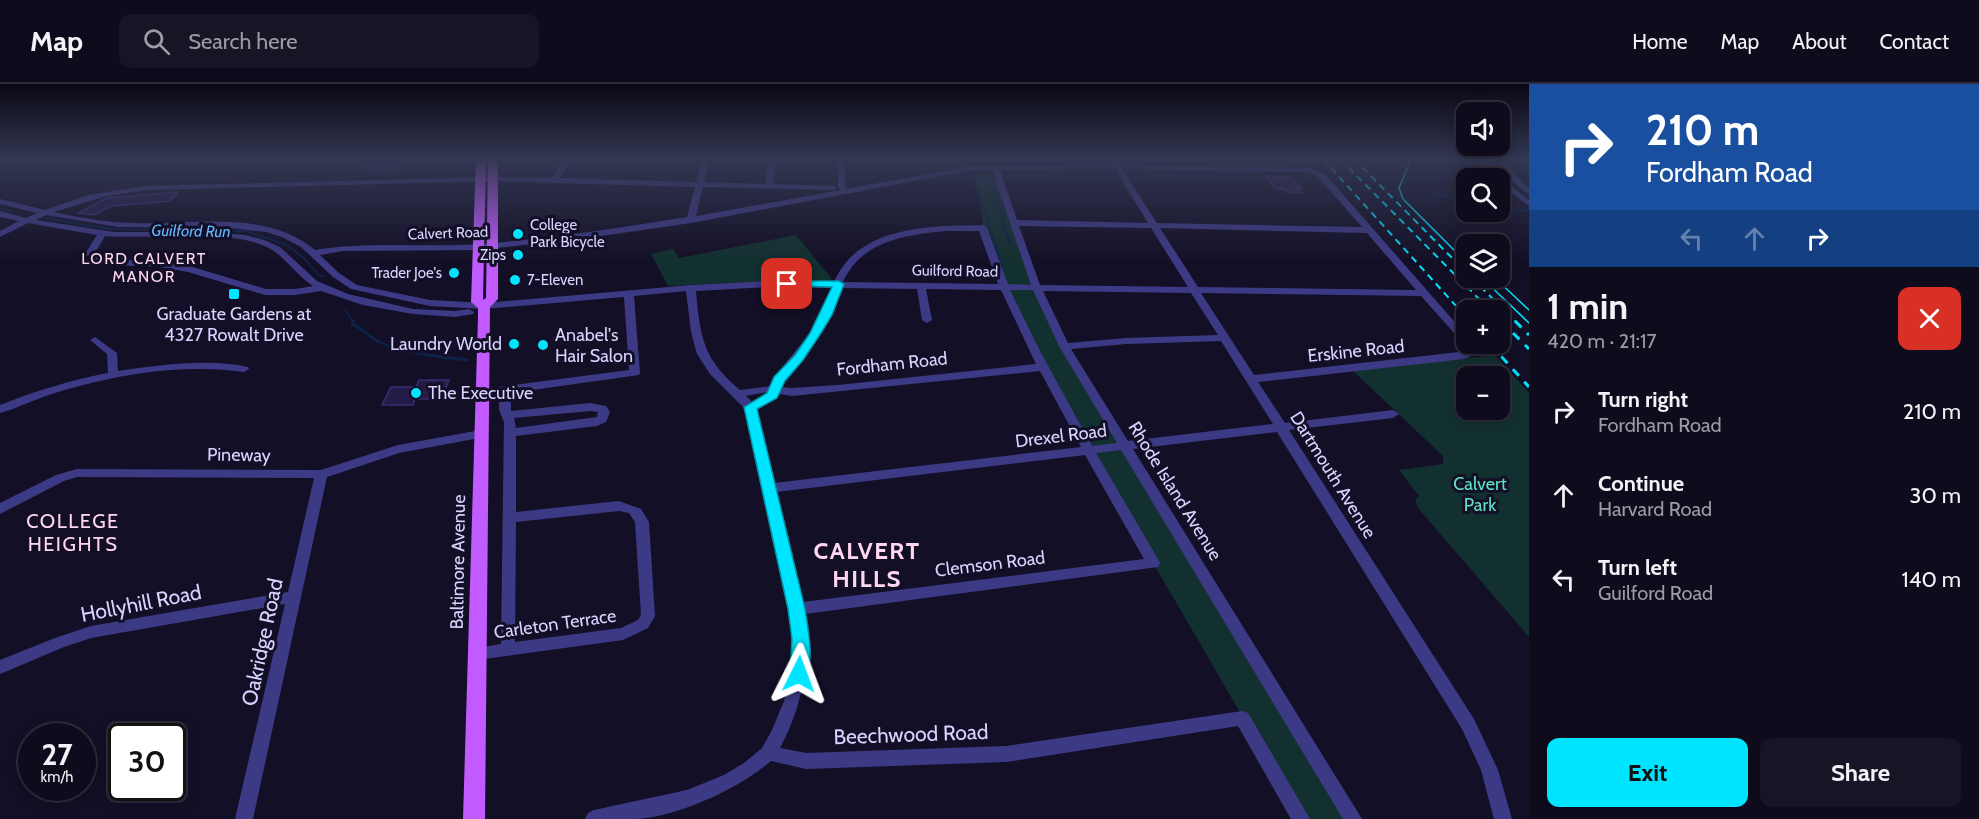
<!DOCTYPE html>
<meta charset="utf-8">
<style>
body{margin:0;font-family:Cabin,sans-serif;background:#171425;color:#f1f3f6;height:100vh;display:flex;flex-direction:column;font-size:22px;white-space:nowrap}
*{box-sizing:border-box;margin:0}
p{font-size:20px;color:#9b9ba3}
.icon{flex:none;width:33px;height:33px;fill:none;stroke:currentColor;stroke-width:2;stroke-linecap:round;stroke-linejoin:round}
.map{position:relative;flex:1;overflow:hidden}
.panel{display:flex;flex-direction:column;background:#0e0b1c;width:450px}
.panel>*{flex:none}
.hud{background:#1a4fa0;color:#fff;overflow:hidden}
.fabs{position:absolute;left:1456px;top:18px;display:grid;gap:12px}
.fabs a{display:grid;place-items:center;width:54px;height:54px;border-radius:12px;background:#0e0b1c;box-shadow:0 3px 15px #0003,0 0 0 2px #2e2b3b;font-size:30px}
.speed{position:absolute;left:18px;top:639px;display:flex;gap:12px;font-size:30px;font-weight:700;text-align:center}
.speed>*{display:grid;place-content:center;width:78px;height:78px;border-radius:50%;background:#0e0b1c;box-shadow:0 3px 15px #0003,0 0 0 2px #2e2b3b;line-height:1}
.speed small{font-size:15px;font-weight:400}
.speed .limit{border:3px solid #111;border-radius:9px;background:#fff;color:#111}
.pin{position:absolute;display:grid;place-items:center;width:51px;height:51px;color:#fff;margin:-26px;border-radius:12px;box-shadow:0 3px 9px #0006}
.me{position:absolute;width:66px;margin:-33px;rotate:3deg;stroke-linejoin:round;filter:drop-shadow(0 0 4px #0008)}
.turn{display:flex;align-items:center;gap:21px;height:126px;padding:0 18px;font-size:27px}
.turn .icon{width:78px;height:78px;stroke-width:2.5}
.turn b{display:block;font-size:42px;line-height:51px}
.lanes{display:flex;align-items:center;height:57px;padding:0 18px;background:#0003;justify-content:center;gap:30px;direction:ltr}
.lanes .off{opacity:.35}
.round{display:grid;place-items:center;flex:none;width:63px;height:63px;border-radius:12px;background:#171425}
.overview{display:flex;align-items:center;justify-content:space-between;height:102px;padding:0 18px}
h1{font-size:36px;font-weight:700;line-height:45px}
.primary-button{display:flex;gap:12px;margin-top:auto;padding:12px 18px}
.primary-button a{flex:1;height:69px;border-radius:12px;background:#00e5ff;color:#111;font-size:24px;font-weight:700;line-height:69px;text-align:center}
.primary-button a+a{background:#171425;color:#f1f3f6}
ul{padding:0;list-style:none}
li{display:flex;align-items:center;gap:18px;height:84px;padding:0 18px}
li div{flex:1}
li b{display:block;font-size:22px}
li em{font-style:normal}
header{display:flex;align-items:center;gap:36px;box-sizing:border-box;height:84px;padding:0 30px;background:#0e0b1c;border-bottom:2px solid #2e2b3b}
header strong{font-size:28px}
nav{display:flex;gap:33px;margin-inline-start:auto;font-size:21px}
.search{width:420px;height:54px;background:#171425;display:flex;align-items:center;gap:15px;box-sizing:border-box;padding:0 21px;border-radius:12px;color:#9b9ba3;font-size:22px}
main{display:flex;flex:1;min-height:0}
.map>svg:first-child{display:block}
.green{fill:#12302f;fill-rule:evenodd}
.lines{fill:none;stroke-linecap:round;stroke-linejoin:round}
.stream-far1{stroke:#0c2248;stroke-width:2}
.stream{stroke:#0c2248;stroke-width:3}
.building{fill:#241b47;stroke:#3b2d73;stroke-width:1.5}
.minor{fill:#3d3a85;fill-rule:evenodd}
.major{fill:#c25bff;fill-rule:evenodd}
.tram{stroke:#00e5ff;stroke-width:1.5}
.rail-far1{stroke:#00e5ff;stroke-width:2;stroke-dasharray:7 5;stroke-linecap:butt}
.rail{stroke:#00e5ff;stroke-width:3;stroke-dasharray:9 8;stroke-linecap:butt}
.route{fill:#00e5ff;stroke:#0095a6;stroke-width:1.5}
.poi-dot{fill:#00e5ff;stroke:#130f26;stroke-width:2}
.labels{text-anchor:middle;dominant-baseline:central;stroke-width:6;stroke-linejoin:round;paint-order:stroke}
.far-poi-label{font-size:15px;fill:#d9d4ff;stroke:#130f26;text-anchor:start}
.far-street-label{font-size:15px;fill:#d9d4ff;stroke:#130f26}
.far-water-label{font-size:16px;font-style:italic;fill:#62b6ff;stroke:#130f26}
.far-neighbourhood-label{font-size:16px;letter-spacing:1.5px;fill:#ffd6f0;stroke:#130f26}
.poi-label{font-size:18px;fill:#d9d4ff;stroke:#130f26;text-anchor:start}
.street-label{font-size:18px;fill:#d9d4ff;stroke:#130f26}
.park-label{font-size:18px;fill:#5fe0c0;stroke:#130f26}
.neighbourhood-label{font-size:20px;letter-spacing:1.5px;fill:#ffd6f0;stroke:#130f26}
.near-street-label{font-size:21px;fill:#d9d4ff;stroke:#130f26}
.district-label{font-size:24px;font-weight:bold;letter-spacing:1.5px;fill:#ffd6f0;stroke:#130f26}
</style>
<header>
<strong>Map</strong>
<div class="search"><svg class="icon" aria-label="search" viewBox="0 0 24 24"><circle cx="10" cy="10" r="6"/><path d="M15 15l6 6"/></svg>Search here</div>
<nav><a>Home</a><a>Map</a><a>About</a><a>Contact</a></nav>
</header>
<main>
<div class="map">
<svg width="1529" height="735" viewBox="0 0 1529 735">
<rect width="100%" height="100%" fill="#130f26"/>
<g class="green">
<polygon points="975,88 993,92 1041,220 1353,735 1302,735 1088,367 1020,241 983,142"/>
<polygon points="796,151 832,195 826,198 746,198 668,202 651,170 673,165 679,174"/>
<path d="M1495,271L1529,309V553L1418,424L1415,416L1419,412L1399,386L1443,380V372L1353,287ZM1467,292H1500V326H1467Z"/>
</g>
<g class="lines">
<g class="stream-far1">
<polyline points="976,101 1003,188"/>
<polyline points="995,102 993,103 994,108 1010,160"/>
<polyline points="1433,109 1467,117"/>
<polyline points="0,124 11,127"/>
<polyline points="1500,124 1528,127"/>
<polyline points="44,134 110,145 246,147 287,161 305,175 318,191 325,192"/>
<polyline points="345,225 353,238"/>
</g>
<path class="stream" d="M353,237L352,240C364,245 370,254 379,258C407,270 437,272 467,276"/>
</g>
<g class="building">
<polygon points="352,75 401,75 397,86 370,86"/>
<polygon points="1265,92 1290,93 1301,104 1297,104 1302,109 1289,109 1285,105 1276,105"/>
<polygon points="178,108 170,117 111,122 94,131 78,129 107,114"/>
<polygon points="419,296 449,296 441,315 415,315 413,321 382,321 391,303 416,303"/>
</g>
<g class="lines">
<g class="minor">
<path d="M563,75H571L560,94L696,98L702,75H710L704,98L765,100L769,75H777L773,100L833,102L837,104L833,106L703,103L696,132L841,106L838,104V75H846L845,105L973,82L1112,81L1108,75H1116L1119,81L1309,84L1325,90L1467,252V260H1474L1479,269L1464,275L1258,298L1285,339L1393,326L1399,330L1393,334L1289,346L1474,635L1498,686L1512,735H1494L1481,686L1462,645L1277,348L1133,365L1362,735H1343L1121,366L1096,369L1158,475L1160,479L1158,483L805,530C810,578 803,621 780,664L806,669L1006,662L1242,627L1248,629L1310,735H1291L1238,642L1006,678L806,685L771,677C738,705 679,732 636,735C619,735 602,735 585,735L588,729L594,726L687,706L724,691L744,679L762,664L772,646L784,617L788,600L792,564L790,525L744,324L710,290L697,270L691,248L686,207L634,212L640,289L639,291L511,309V327L590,319L606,322L610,328L606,338L597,342L516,352V428L619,417L641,425L649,438L655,532L648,544L623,556L477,576L472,575L469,570L472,565L501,560L504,338L499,326V310L482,313L476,309L482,305L629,286L624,213L484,225L430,222L351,205L333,193L301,163L282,153L266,148L230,144L118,143L46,131L36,136L114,148H213L245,151L264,156L280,163L317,197L348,210L413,225L455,227L469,225L474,228L473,230L455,233L413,230L363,221L321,207L295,211H265L188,188L160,183L110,181L94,177L85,170L97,151L28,139L0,153V147L19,137L0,133V127L26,134L37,129L0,120V115L45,126L88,111L147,102L493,93L553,94ZM1115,85L1148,139L1017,136L1000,86ZM1122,85L1308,88L1319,94L1362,143L1157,139ZM973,86H992L1031,201L1008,200L987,144L983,141C930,142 859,141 834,198L768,197L691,201L484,219L430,216L357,201L339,189L320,171L343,167L478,166L587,154L691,139ZM493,97L695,103L687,133C618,144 549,155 479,160C424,164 369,157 315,166C266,125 195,141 136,139C109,139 81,134 54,128L107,112L147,106ZM1019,142L1151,144L1188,203L1040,201ZM1160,144L1367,149L1416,206L1198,203ZM945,147H979L998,200L843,198C861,157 905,151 945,147ZM105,152C153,156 224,143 267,163C285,172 296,191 313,202L295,205H266L189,182L160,177L110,175L100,173L95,169ZM768,203L831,204L811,248L780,286L771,302L740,306C703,275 700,253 696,207ZM841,204L917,205L922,236L927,239L932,236L926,205L1001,206L1036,280L838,301L792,304L781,303L788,291L821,248ZM1010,206H1033L1059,262L1117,359L1092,362L1040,267ZM1043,207L1191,209L1218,251L1126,254L1068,259ZM1201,209L1421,212L1464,260L1468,267L1254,291ZM1221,257L1273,340L1128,357L1071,265L1126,260ZM1040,287L1081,363L774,399L756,325L776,315L779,310L792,312ZM767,308L752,318L746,312ZM590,327L598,328L597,333L516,344L514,334ZM1085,371L1144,475L803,518L776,408ZM619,427L629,429L635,438L641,531L638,536L621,544L515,558L516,438Z"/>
<path d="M1486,75H1494C1496,94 1515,104 1529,116V122L1500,100V94H1495L1487,85Z"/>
<polygon points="1503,75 1511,75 1509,84 1529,105 1529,111 1504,90 1501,84"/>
<path d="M95,253L117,269L118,287C158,281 209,274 248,283L249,285L244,288C181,279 112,291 52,310C35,315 18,324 0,329V321C35,307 71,296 108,289L107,270L90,256Z"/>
<polygon points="481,346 487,350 485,353 399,369 327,393 253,735 235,735 285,520 91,554 64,563 0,590 0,576 55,554 91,542 288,508 314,394 77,393 64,397 0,430 0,419 56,391 77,385 321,386 398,361"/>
</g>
<polygon class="major" points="476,75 486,75 483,216 486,214 488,75 498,75 498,215 490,223 485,735 463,735 478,233 478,224 471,218"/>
<g class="tram">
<polyline points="1411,75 1399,104 1403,115 1467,179"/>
<polyline points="1482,194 1529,239"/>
<polyline points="1495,194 1529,226"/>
</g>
<g class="rail-far1">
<polyline points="1323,75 1467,234"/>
<polyline points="1340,75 1490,226"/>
<polyline points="1354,75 1467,189"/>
<polyline points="1472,194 1516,238"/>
<polyline points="1500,236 1502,238"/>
</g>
<g class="rail">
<polyline points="1501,237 1529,265"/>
<polyline points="1515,237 1529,251"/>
<polyline points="1490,260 1529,303"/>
</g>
</g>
<linearGradient id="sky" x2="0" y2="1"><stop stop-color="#0a0815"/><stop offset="0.42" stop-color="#333752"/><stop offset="1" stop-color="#333752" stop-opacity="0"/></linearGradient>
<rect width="1529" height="178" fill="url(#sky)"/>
<path class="route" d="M787,197H839L844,200L832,231L821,249L803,276L785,297L777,314L757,325L805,525C808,546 815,576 805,596L799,598L793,596L790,590L792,555L788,525L744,323L767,309L774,293L795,271L810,249L832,203L783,202L781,200Z"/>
<g class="poi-dot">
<circle cx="518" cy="150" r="6"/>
<circle cx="518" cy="171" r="6"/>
<circle cx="454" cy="189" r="6"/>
<circle cx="515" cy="196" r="6"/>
<rect x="228" y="204" width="12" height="12" rx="3"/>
<circle cx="514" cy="260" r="6"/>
<circle cx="543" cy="261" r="6"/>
<circle cx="416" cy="309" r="6"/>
</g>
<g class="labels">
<g class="far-poi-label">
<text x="530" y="141">College<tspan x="530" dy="17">Park Bicycle</tspan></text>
<text x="506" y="171" text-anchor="end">Zips</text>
<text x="442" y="189" text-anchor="end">Trader Joe's</text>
<text x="527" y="196">7-Eleven</text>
</g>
<g class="far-street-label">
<text transform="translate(448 149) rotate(-2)">Calvert Road</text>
<text transform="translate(955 187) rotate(1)">Guilford Road</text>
</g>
<g class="far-water-label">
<text transform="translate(191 147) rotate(1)">Guilford Run</text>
</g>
<g class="far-neighbourhood-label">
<text x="144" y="174">LORD CALVERT<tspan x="144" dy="18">MANOR</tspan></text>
</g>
<g class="poi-label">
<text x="234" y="230" text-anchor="middle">Graduate Gardens at<tspan x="234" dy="21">4327 Rowalt Drive</tspan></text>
<text x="555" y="251">Anabel's<tspan x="555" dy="21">Hair Salon</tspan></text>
<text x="502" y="260" text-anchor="end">Laundry World</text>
<text x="428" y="309">The Executive</text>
</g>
<g class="street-label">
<text transform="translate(1356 267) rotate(-6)">Erskine Road</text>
<text transform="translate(892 280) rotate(-6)">Fordham Road</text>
<text transform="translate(1061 352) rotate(-7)">Drexel Road</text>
<text transform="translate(239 371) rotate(1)">Pineway</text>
<text transform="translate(1333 391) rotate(58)">Dartmouth Avenue</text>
<text transform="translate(1175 407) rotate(58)">Rhode Island Avenue</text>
<text transform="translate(458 478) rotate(-89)">Baltimore Avenue</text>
<text transform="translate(990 480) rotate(-7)">Clemson Road</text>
<text transform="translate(555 540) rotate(-8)">Carleton Terrace</text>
</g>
<g class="park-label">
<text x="1480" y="400">Calvert<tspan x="1480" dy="21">Park</tspan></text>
</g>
<g class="neighbourhood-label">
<text x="73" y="437">COLLEGE<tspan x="73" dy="23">HEIGHTS</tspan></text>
</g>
<g class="near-street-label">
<text transform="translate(141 519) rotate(-11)">Hollyhill Road</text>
<text transform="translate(262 558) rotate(-78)">Oakridge Road</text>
<text transform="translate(911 650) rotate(-2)">Beechwood Road</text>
</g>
<g class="district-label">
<text x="867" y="466">CALVERT<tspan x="867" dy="28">HILLS</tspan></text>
</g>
</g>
</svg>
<div class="fabs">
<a><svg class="icon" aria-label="sound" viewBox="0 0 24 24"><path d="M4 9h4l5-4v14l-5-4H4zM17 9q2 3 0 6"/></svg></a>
<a><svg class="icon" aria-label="search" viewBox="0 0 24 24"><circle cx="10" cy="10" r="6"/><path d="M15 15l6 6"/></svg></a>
<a><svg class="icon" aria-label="layers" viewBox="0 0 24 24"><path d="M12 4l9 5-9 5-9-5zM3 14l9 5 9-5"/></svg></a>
<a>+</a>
<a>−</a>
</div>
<div class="speed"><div>27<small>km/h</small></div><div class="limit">30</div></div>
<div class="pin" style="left:787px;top:200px;background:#d93025"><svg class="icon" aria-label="arrive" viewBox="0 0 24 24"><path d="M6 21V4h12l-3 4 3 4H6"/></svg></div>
<svg class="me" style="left:799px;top:590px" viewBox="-20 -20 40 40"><path d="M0-17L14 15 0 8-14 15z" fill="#00e5ff" stroke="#fff" stroke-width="4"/></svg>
</div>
<section class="panel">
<div class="hud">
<div class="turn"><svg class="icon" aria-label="right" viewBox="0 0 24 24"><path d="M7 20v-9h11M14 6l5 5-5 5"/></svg><div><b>210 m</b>Fordham Road</div></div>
<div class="lanes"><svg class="icon off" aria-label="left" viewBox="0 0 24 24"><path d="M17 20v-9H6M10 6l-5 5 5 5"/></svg><svg class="icon off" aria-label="ahead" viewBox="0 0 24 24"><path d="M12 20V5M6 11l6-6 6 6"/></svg><svg class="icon" aria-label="right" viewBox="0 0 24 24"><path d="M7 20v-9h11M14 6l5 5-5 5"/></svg></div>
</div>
<div class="overview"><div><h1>1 min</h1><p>420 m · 21:17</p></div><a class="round" style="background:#d93025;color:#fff"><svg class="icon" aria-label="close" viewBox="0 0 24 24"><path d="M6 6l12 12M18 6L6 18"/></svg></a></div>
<ul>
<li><svg class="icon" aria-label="right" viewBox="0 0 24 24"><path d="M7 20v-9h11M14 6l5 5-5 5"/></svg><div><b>Turn right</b><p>Fordham Road</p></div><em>210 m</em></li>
<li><svg class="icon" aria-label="ahead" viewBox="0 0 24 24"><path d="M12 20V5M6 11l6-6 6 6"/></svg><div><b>Continue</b><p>Harvard Road</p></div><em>30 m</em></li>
<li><svg class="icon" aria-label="left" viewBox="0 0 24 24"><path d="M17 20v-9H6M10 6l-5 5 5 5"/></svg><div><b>Turn left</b><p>Guilford Road</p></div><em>140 m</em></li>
</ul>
<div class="primary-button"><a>Exit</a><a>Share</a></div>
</section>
</main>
